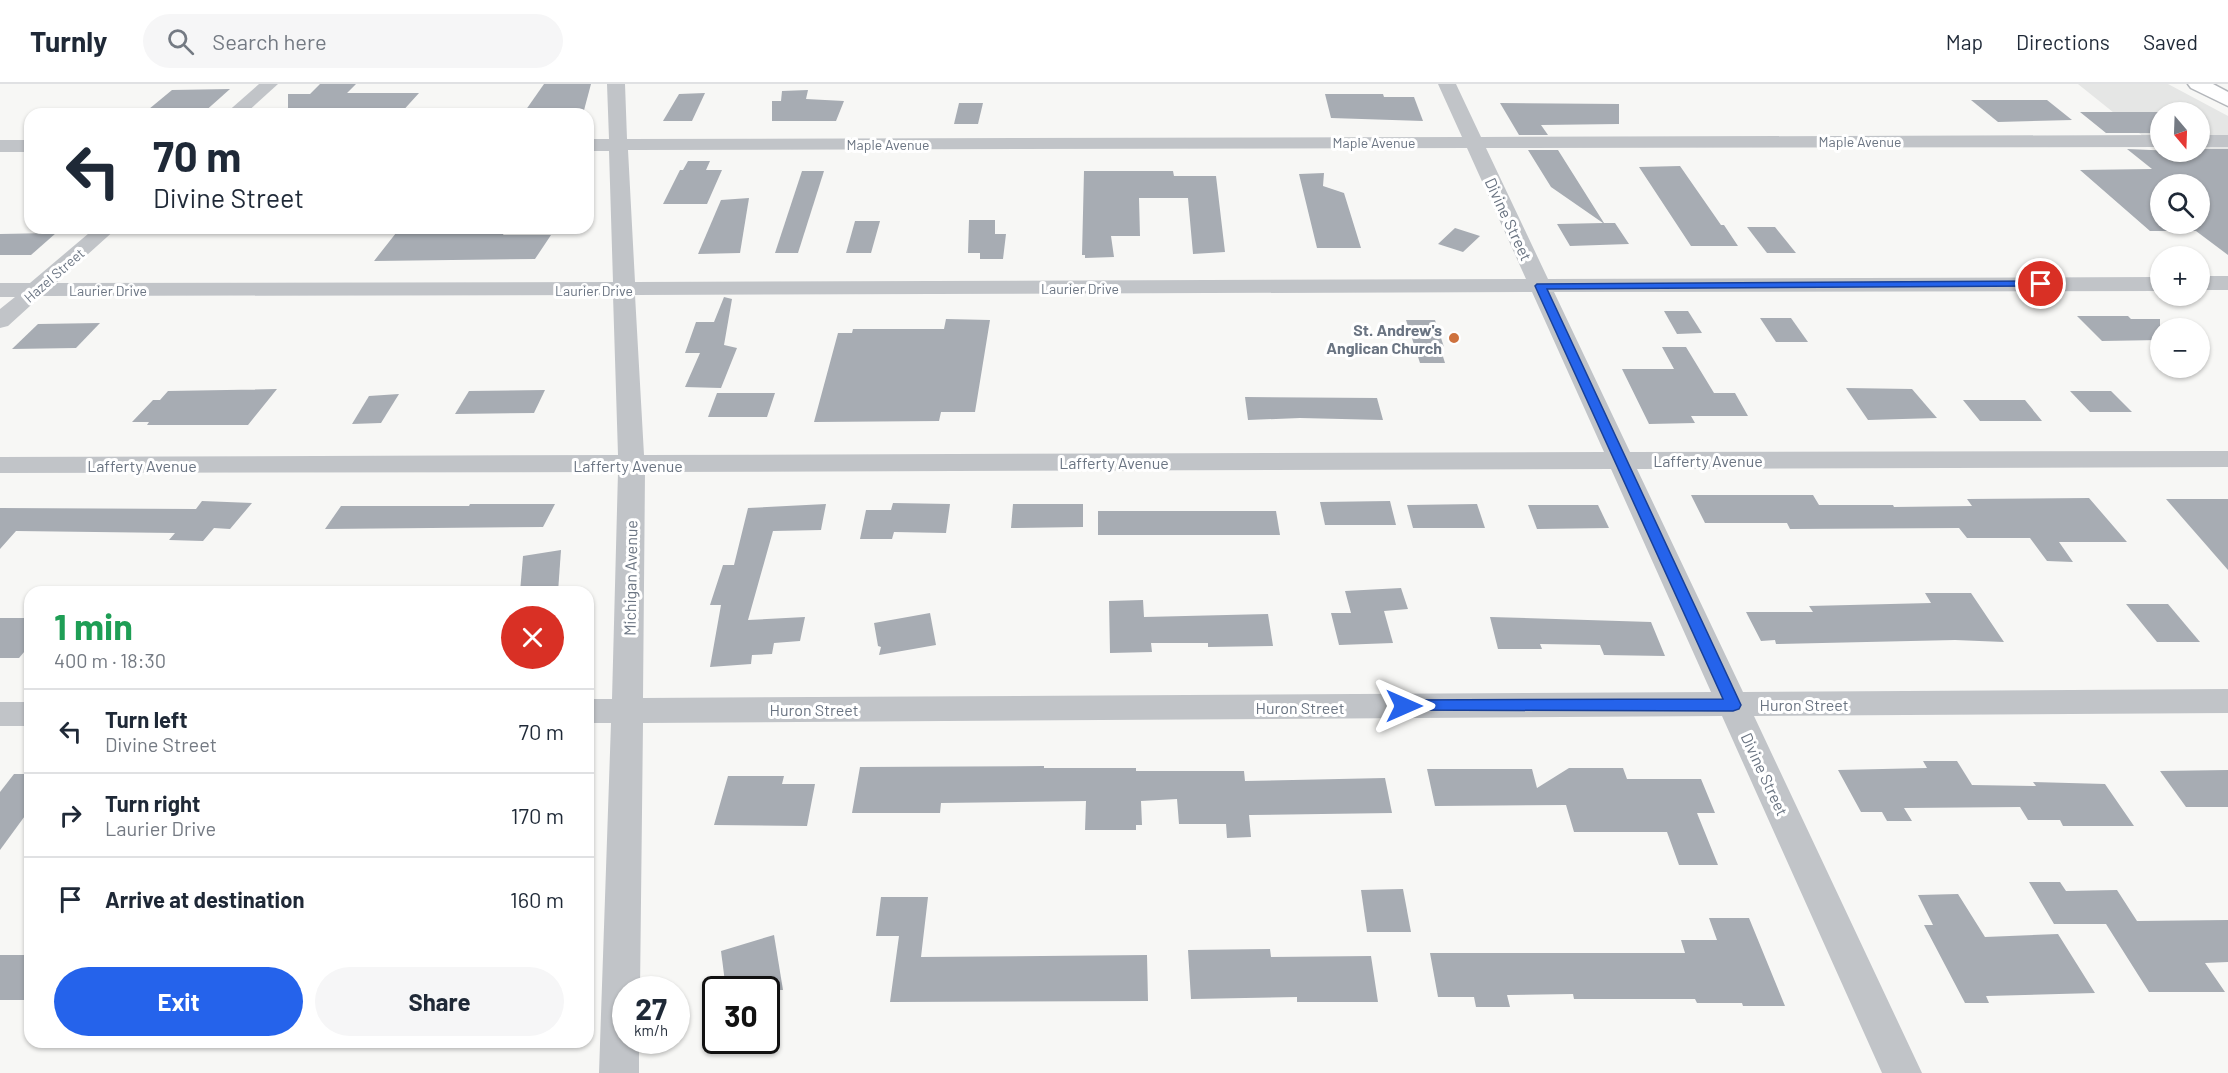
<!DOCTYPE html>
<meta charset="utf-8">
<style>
body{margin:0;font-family:Barlow,sans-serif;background:#f6f6f7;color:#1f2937;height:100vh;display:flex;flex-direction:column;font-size:22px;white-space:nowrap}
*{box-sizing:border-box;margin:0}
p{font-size:20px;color:#747a83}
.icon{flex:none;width:33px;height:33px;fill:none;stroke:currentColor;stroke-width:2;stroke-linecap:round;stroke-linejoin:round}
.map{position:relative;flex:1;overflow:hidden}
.details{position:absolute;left:24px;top:502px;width:570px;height:462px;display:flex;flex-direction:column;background:#fff;border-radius:18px;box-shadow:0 2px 4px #0004}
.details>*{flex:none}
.banner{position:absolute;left:24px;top:24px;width:570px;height:126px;border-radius:18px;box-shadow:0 2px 4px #0004;background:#fff;color:#1f2937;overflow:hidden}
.needle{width:39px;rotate:161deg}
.tools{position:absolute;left:2150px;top:18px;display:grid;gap:12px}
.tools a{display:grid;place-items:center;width:60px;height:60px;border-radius:50%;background:#fff;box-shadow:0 2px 4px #0004;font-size:30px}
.speed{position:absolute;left:612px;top:892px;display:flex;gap:12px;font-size:30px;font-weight:700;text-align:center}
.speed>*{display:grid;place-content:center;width:78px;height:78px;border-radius:50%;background:#fff;box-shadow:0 2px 4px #0004;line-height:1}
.speed small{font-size:15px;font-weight:400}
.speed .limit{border:3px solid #111;border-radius:9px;background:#fff;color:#111}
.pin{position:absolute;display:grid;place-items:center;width:51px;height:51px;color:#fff;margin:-26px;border:3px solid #fff;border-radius:50%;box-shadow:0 2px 6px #0007}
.me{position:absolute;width:66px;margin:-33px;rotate:90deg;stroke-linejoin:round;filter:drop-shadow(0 0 4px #0008)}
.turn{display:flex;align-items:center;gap:21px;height:126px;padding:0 30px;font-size:27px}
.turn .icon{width:78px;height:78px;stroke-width:2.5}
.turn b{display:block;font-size:42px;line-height:51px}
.round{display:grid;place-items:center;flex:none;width:63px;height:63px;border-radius:32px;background:#f6f6f7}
.overview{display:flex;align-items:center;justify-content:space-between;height:102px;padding:0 30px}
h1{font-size:36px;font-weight:700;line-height:45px;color:#1e9e55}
.primary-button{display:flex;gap:12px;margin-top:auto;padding:12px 30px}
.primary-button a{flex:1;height:69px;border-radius:36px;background:#2563eb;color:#fff;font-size:24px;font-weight:700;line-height:69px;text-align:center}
.primary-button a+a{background:#f6f6f7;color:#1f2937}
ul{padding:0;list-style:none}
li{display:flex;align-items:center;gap:18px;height:84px;padding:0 30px;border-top:2px solid #e0e1e3}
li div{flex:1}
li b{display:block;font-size:22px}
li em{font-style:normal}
header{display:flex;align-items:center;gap:36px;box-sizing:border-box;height:84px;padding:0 30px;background:#fff;border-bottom:2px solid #e0e1e3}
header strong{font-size:28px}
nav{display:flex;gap:33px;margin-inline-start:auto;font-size:21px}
.search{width:420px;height:54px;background:#f6f6f7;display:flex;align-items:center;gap:15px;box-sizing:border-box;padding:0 21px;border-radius:33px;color:#747a83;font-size:22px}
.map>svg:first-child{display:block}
.built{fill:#e5e6e5}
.building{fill:#a7acb3;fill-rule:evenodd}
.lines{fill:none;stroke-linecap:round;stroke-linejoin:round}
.major-casing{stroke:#b3b6ba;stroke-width:3}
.minor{fill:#c1c4c8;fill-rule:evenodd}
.major{fill:#fff;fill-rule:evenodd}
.route{fill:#2563eb;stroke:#184099;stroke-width:1.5}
.poi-dot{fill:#ce723e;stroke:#fff;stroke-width:2}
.labels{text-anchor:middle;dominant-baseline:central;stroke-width:6;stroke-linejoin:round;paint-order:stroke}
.far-street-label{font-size:14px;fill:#6a7482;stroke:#fff}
.street-label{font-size:16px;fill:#6a7482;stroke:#fff}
.poi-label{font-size:16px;font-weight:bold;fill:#6a7482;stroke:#fff;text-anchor:end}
</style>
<header>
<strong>Turnly</strong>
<div class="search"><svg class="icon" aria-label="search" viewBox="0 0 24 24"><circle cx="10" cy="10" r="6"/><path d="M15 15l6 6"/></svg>Search here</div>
<nav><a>Map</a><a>Directions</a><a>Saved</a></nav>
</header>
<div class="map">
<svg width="2228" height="989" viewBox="0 0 2228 989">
<rect width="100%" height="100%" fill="#f7f7f5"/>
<polygon class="built" points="2078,0 2168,0 2228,32 2228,90 2195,68 2199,68 2199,28 2160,28 2159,65"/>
<g class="building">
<polygon points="320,0 356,0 347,9 419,9 400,30 288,30 288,10 310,10"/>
<polygon points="544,0 591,0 583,30 523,30"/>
<polygon points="230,5 202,30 143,30 172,6"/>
<polygon points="808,6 806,15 844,17 836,37 772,37 772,17 781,17 782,7"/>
<polygon points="705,9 692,37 663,37 679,10"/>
<polygon points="1325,10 1383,10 1384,13 1414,13 1423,37 1331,34"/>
<polygon points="1971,16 2047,16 2072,36 1998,38"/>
<polygon points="959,19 983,19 978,40 954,40"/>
<polygon points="1500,19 1619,20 1619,40 1541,41 1548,51 1519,51"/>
<polygon points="2080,28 2183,28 2160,28 2160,49 2106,49"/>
<path d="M2127,65L2199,68V65H2228V171L2196,147H2150L2080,86L2152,85ZM2160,100H2199V140H2160Z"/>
<polygon points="1528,66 1558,66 1604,139 1615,139 1629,160 1570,162 1557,140 1603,139 1551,103"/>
<polygon points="688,77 710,77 706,86 722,86 707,120 663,120 680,86 683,86"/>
<polygon points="1680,82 1721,141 1724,141 1738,162 1691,162 1639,83"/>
<polygon points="802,87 824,87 798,169 775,169"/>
<polygon points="1084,87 1173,87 1174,92 1216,92 1225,168 1193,170 1188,114 1139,114 1140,152 1111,152 1114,173 1085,174 1085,171 1082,171"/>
<polygon points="1324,89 1323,102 1344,109 1361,164 1317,164 1299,90"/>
<polygon points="749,114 740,169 698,170 721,116"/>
<polygon points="969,136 995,136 995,150 1006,150 1003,175 980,175 980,169 968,169"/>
<polygon points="855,137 880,137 871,169 846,169"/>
<polygon points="1747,143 1775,143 1796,169 1767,169"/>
<polygon points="1455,144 1480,152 1463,168 1438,160"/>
<polygon points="403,147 504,149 503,151 551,151 535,175 374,177 396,149"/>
<polygon points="56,149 31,171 0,171 0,150"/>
<polygon points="724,213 732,215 724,261 737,264 721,304 685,303 700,269 685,269 696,238 714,238"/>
<polygon points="1664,227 1688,227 1702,249 1677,250"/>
<polygon points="2077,232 2128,232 2131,235 2160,235 2160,256 2102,257"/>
<polygon points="1760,234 1791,234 1808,258 1776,258"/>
<polygon points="946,235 990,236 975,328 941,328 939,337 814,338 838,249 852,249 853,245 944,245"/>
<polygon points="1406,236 1435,236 1444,263 1440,263 1445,279 1420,279"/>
<polygon points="100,239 76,264 12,265 38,240"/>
<polygon points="1662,263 1686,263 1714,309 1735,309 1748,332 1691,332 1695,339 1649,340 1622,285 1674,285"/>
<polygon points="1846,304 1912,305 1937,334 1868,336"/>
<polygon points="277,305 248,341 147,341 149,338 132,338 153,316 160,316 168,307"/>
<polygon points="545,306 534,329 455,330 469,307"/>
<polygon points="2070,307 2111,307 2132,328 2090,328"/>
<polygon points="717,309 775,309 767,333 708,333"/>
<polygon points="399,310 381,339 352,340 369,312"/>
<polygon points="1245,313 1377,314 1383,336 1300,334 1248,336"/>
<polygon points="1963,316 2025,316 2042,337 1980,337"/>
<polygon points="1691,411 1813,411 1819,421 1893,421 1894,423 1972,422 1967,415 2089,414 2127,458 2059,458 2073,478 2047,477 2030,454 1967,454 1959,444 1790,445 1787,439 1705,439"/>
<polygon points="2166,415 2228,415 2228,486"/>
<polygon points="202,417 252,419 230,445 214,444 203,457 169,456 175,449 16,447 0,465 0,424 196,425"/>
<polygon points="1390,417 1396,441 1325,441 1320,418"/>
<polygon points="893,419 950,420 946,449 894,448 892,455 860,455 866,426 891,426"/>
<polygon points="470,420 555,420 543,443 325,445 341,422 469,422"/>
<polygon points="826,420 821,446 773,447 748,536 805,533 800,557 774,559 772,570 752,571 751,580 710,583 721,521 710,521 723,481 734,481 748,424"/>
<polygon points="1013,420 1083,420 1083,443 1011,444"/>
<polygon points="1477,420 1485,444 1413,444 1407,421"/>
<polygon points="1528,421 1598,421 1609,444 1537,445"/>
<polygon points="1098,427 1276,427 1280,451 1098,451"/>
<polygon points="561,466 558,508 520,508 523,472"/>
<polygon points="1401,504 1408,525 1384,527 1393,559 1339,561 1331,529 1351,529 1345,507"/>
<polygon points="1925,509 1971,509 2004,558 1955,556 1776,560 1775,556 1761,557 1746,528 1813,528 1809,522 1931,519"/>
<polygon points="1143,516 1144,533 1268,530 1273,562 1208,563 1208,559 1151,559 1152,568 1110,569 1109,517"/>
<polygon points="2126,520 2168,520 2200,558 2157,558"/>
<polygon points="930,529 936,561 879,571 881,563 878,562 874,539"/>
<polygon points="1490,533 1651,538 1665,572 1604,571 1600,561 1540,560 1542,565 1498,565"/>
<polygon points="0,534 30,534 30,561 19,574 0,574"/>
<polygon points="1923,677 1957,677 1972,701 2036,702 2033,698 2105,700 2134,742 2063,742 2060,736 2028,736 2020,723 1904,724 1912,737 1887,737 1882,728 1861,728 1838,686 1927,684"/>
<polygon points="1044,682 1044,684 1136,684 1136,687 1244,687 1245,697 1385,694 1392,729 1249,731 1251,753 1227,754 1226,740 1179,740 1177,715 1141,717 1142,741 1136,741 1136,746 1085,746 1086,717 941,719 940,729 852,729 860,683"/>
<polygon points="1569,684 1623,684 1627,695 1701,695 1715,729 1697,729 1718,781 1679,781 1667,748 1574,748 1566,721 1435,722 1427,685 1532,685 1537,704"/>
<polygon points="2228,686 2228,723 2186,723 2160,687"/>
<polygon points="14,690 30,690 30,725 0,766 0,708"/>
<polygon points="728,692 784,692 782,700 815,700 807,742 714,741"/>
<polygon points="2029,798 2060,798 2066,807 2117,806 2137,837 2228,836 2228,878 2205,879 2225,908 2149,908 2106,840 2054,840"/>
<polygon points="1403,805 1411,848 1367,848 1361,806"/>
<polygon points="1958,810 1985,853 2058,850 2095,909 1986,912 1989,919 1965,919 1924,841 1933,841 1918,811"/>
<polygon points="881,813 928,813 921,873 1147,871 1148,917 890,918 899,852 876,852"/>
<polygon points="1709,834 1749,834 1785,922 1743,922 1742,919 1697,919 1695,915 1574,915 1573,910 1507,911 1510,923 1476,923 1474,913 1438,913 1430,869 1685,869 1681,856 1717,856"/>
<polygon points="774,851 783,906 726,906 721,867"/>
<polygon points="1270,865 1271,873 1371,872 1378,918 1297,918 1297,913 1191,915 1188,866"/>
<rect x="0" y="871" width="30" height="45"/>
</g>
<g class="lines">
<g class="major-casing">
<polygon id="major" points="2188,0 2213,0 2228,8 2228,22 2191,4"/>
</g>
<g class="minor">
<polygon points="259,0 278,0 245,30 225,30"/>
<path d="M607,0H625L627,55L1462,53L1438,0H1456L1481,53L2160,51V63L1486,64L1548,195L2160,193V207L1554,208L1630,368L2228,367V383L1637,385L1743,608L2228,605V629L1754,632L1922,989H1882L1722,632L643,639L640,906H626V957H639V989H599L611,639H588V615H612L618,388L0,389V373L618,371L613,211L41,212L8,242L0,244V225L15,213H0V199H30L95,144H117L56,199L613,198L609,67H588V55H609ZM1467,64L1526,195L635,198L628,66ZM1532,208L1604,368L644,371L635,211ZM1611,385L1711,608L643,614L645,388Z"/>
<rect x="2199" y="51" width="29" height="12"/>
<rect x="0" y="56" width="30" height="12"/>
<rect x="2199" y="192" width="29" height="14"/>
<rect x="0" y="618" width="30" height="24"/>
</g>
<use href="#major" class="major"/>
</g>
<polygon class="route" points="2041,197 2046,200 2045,202 1547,205 1741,621 1739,625 1733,627 1399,626 1397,622 1399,618 1404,616 1723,615 1535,202 1537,200"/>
<circle class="poi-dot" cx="1454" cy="254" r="6"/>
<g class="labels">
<g class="far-street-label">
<text x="1860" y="57">Maple Avenue</text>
<text x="1374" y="58">Maple Avenue</text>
<text x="888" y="60">Maple Avenue</text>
<text transform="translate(54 191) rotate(-41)">Hazel Street</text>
<text x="1080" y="204">Laurier Drive</text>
<text x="108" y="206">Laurier Drive</text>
<text x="594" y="206">Laurier Drive</text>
</g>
<g class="street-label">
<text transform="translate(1509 135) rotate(65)">Divine Street</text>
<text x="1708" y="376">Lafferty Avenue</text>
<text x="1114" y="378">Lafferty Avenue</text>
<text x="142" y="381">Lafferty Avenue</text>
<text x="628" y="381">Lafferty Avenue</text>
<text transform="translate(630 494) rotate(-89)">Michigan Avenue</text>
<text x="1804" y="620">Huron Street</text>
<text x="1300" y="623">Huron Street</text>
<text x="814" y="625">Huron Street</text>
<text transform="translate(1765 690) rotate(65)">Divine Street</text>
</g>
<g class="poi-label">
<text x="1442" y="245">St. Andrew's<tspan x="1442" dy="18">Anglican Church</tspan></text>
</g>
</g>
</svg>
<div class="tools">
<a><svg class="needle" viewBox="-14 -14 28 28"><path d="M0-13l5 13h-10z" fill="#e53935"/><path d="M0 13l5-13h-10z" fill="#747a83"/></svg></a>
<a><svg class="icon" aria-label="search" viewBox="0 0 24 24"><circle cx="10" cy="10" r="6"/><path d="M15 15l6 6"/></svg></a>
<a>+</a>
<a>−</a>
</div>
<div class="speed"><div>27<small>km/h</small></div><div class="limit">30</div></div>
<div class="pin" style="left:2041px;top:200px;background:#d93025"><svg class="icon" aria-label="arrive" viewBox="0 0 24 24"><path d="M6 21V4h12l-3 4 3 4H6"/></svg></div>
<svg class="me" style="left:1404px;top:622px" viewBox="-20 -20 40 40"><path d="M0-17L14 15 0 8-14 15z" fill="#2563eb" stroke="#fff" stroke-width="4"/></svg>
<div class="banner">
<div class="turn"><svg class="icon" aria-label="left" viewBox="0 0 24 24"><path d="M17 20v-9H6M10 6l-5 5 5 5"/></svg><div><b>70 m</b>Divine Street</div></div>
</div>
<section class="details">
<div class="overview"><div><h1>1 min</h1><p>400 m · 18:30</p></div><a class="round" style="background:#d93025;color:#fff"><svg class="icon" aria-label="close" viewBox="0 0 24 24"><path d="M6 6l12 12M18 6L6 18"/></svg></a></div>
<ul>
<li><svg class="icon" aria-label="left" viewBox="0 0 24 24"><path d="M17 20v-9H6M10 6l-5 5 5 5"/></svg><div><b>Turn left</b><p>Divine Street</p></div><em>70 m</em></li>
<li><svg class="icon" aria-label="right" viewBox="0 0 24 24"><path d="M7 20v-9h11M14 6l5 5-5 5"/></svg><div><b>Turn right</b><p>Laurier Drive</p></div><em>170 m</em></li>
<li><svg class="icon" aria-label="arrive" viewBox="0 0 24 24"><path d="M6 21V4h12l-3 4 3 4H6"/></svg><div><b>Arrive at destination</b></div><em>160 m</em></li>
</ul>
<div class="primary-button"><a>Exit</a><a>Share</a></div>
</section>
</div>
